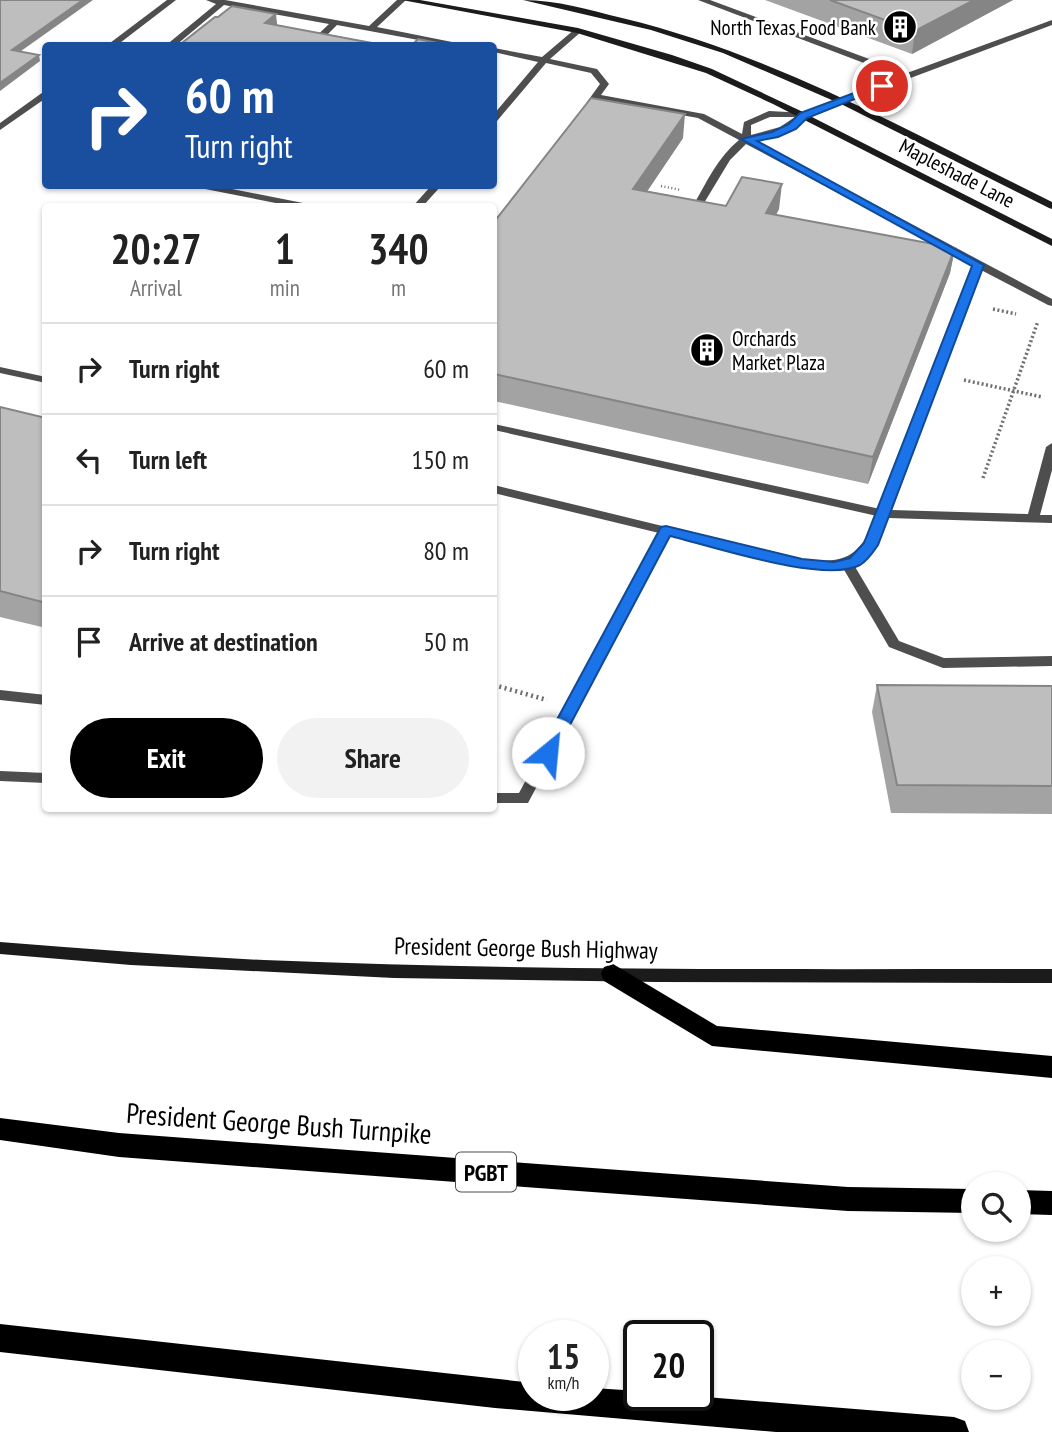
<!DOCTYPE html>
<meta charset="utf-8">
<style>
body{margin:0;font-family:"PT Sans Narrow",sans-serif;background:#f2f2f2;color:#222;height:100vh;display:flex;flex-direction:column;font-size:26px;white-space:nowrap}
*{box-sizing:border-box;margin:0}
p{font-size:23px;color:#767676}
.icon{flex:none;width:38px;height:38px;fill:none;stroke:currentColor;stroke-width:2;stroke-linecap:round;stroke-linejoin:round}
.map{position:relative;flex:1;overflow:hidden}
.sheet{position:absolute;left:42px;top:203px;width:455px;height:609px;display:flex;flex-direction:column;background:#fff;border-radius:7px;box-shadow:0 2px 5px #0004}
.sheet>*{flex:none}
.top-card{position:absolute;left:42px;top:42px;width:455px;height:147px;border-radius:7px;box-shadow:0 2px 5px #0004;background:#1a4fa0;color:#fff;overflow:hidden}
.buttons{position:absolute;left:961px;top:1172px;display:grid;gap:14px}
.buttons a{display:grid;place-items:center;width:70px;height:70px;border-radius:50%;background:#fff;box-shadow:0 2px 5px #0004;font-size:35px}
.speed{position:absolute;left:518px;top:1320px;display:flex;gap:14px;font-size:35px;font-weight:700;text-align:center}
.speed>*{display:grid;place-content:center;width:91px;height:91px;border-radius:50%;background:#fff;box-shadow:0 2px 5px #0004;line-height:1}
.speed small{font-size:18px;font-weight:400}
.speed .limit{border:4px solid #111;border-radius:10px;background:#fff;color:#111}
.pin{position:absolute;display:grid;place-items:center;width:60px;height:60px;color:#fff;margin:-30px;border:4px solid #fff;border-radius:50%;box-shadow:0 2px 7px #0007}
.me{position:absolute;width:77px;margin:-38px;rotate:28deg;stroke-linejoin:round;filter:drop-shadow(0 0 5px #0008)}
.turn{display:flex;align-items:center;gap:24px;height:147px;padding:0 28px;font-size:32px}
.turn .icon{width:91px;height:91px;stroke-width:2.5}
.turn b{display:block;font-size:49px;line-height:60px}
.eta{display:flex;justify-content:space-evenly;align-items:center;height:119px;text-align:center}
.eta b{font-size:42px;font-weight:600;line-height:49px}
.button{display:flex;gap:14px;margin-top:auto;padding:14px 28px}
.button a{flex:1;height:80px;border-radius:42px;background:#000;color:#fff;font-size:28px;font-weight:600;line-height:80px;text-align:center}
.button a+a{background:#f2f2f2;color:#222}
ul{padding:0;list-style:none}
li{display:flex;align-items:center;gap:21px;height:91px;padding:0 28px;border-top:2px solid #e0e0e0}
li div{flex:1}
li b{display:block;font-size:26px}
li em{font-style:normal}
.map>svg:first-child{display:block}
.lines{fill:none;stroke-linecap:round;stroke-linejoin:round}
.path-far2{stroke:#707070;stroke-width:2.5;stroke-dasharray:1 2.5;stroke-linecap:butt}
.path-far1{stroke:#707070;stroke-width:3.5;stroke-dasharray:2 2.5;stroke-linecap:butt}
.path{stroke:#707070;stroke-width:4.5;stroke-dasharray:2 3.5;stroke-linecap:butt}
.lane{fill:#4e4e4e;fill-rule:evenodd}
.secondary{fill:#1b1b1b;fill-rule:evenodd}
.highway{fill:#000;fill-rule:evenodd}
.wall{fill:#a3a3a3}
.shaded-wall{fill:#858585}
.building{fill:#bebebe;stroke:#858585;stroke-width:2}
.route{fill:#1a73e8;stroke:#114b97;stroke-width:2}
.labels{text-anchor:middle;dominant-baseline:central;stroke-width:5;stroke-linejoin:round;paint-order:stroke}
.far-poi-label{font-size:21px;fill:#000;stroke:#fff;text-anchor:end}
.far-street-label{font-size:21px;fill:#000;stroke:#fff}
.shield{fill:#fff;stroke:#4c4c4c;stroke-width:2}
.shield-label{font-size:23px;font-weight:bold;fill:#000}
.street-label{font-size:24px;fill:#000;stroke:#fff}
.near-street-label{font-size:28px;fill:#000;stroke:#fff}
</style>
<div class="map">
<svg width="1052" height="1432" viewBox="0 0 1052 1432">
<rect width="100%" height="100%" fill="#fff"/>
<g class="lines">
<polyline class="path-far2" points="661,186 681,190"/>
<g class="path-far1">
<polyline points="993,309 1016,314"/>
<polyline points="964,380 1042,397"/>
<polyline points="983,478 1038,321"/>
</g>
<polyline class="path" points="494,685 547,700"/>
<g class="lane">
<polygon points="167,0 176,0 116,46 106,46"/>
<polygon points="206,0 225,0 369,26 397,0 406,0 377,27 472,46 451,46 337,25 316,46 306,46 329,24 224,5 175,46 165,46 216,4"/>
<polygon points="698,0 710,0 907,73 1052,20 1052,25 841,104 838,103 838,99 898,76"/>
<path d="M575,29L582,31L550,59L597,69L609,84L601,95L704,114L742,134L744,122L769,111L806,113V117L786,131L754,140L1052,299V306L1048,305L981,270L892,510L1028,514L1046,447L1052,443V470L1040,515H1052V523L888,518L868,556L854,565L899,641L944,658L1052,656V666L943,668L889,647L843,568H802L670,536L528,803H494V793H519L659,533L494,493V485L802,560C848,563 858,558 877,516L494,430V424L880,509L973,265L746,144L730,160L701,208H695L693,206C706,183 718,157 739,140L698,118L597,100L594,104H588L587,102L600,84L591,73L546,63L497,121L494,122V114L538,62L494,52V48L542,57ZM770,117H795L780,127L751,135V125Z"/>
<polygon points="46,90 46,98 0,130 0,123"/>
<polygon points="200,186 217,186 303,203 308,206 291,206 205,189"/>
<polygon points="431,186 441,186 423,206 413,206"/>
<polygon points="0,367 46,377 46,383 0,373"/>
<polygon points="0,690 46,695 46,705 0,700"/>
<polygon points="0,771 46,773 46,783 0,781"/>
</g>
<g class="secondary">
<path d="M402,0H420L578,28L672,55L712,69L803,112L834,101L723,53L651,30L523,0C557,0 589,10 622,18C775,55 912,133 1052,202V209L1049,208L841,104L810,116L1052,239V246L773,104L706,73L577,33Z"/>
<path d="M0,942C88,949 176,956 264,960C526,971 789,969 1052,969V983L657,982L394,978L131,965L0,954Z"/>
</g>
<g class="highway">
<polygon points="613,964 717,1026 1052,1056 1052,1078 712,1046 604,981 601,974 604,967"/>
<polygon points="0,1118 119,1133 848,1187 973,1189 973,1213 848,1211 119,1157 0,1140"/>
<polygon points="1018,1190 1052,1191 1052,1215 1018,1214"/>
<polygon points="0,1324 534,1383 534,1395 593,1395 593,1388 639,1391 639,1395 681,1395 954,1417 965,1421 969,1432 776,1432 495,1408 0,1352"/>
</g>
</g>
<g class="wall">
<polygon points="765,0 1013,0 912,54"/>
<polygon points="683,138 647,191 726,206 779,209 776,215 955,248 950,273 868,484 494,401 494,222"/>
<polygon points="0,407 46,418 46,628 0,617"/>
<polygon points="877,685 1052,686 1052,814 891,813 872,712"/>
</g>
<g class="shaded-wall">
<polygon points="83,0 93,0 14,56 12,50"/>
<polygon points="974,0 1013,0 912,54 915,31"/>
<polygon points="276,14 278,32 265,23"/>
<polygon points="39,55 40,61 0,91 0,83"/>
<polygon points="685,114 683,138 632,214 633,189"/>
<polygon points="782,184 779,209 763,238 766,213"/>
<polygon points="955,248 950,273 868,484 873,457"/>
</g>
<g class="building">
<polygon points="0,0 83,0 12,50 39,55 0,83"/>
<polygon points="830,0 974,0 915,31"/>
<polygon points="232,6 276,14 265,23 388,46 178,46 215,17 218,17"/>
<polygon points="418,39 453,46 411,46"/>
<polygon points="591,98 685,114 633,189 726,206 742,177 782,184 766,213 955,248 873,457 494,374 494,222"/>
<polygon points="0,407 46,418 46,603 0,591"/>
<polygon points="877,685 1052,686 1052,786 897,785"/>
</g>
<path class="route" d="M878,84L887,86L807,118L796,129L778,137L757,141L984,265L878,545C874,551 867,561 860,565C824,584 712,546 670,536L553,757H542L539,753L661,527L666,526L802,559L834,562L850,558L864,543L972,266L741,139L772,132L789,124L800,113Z"/>
<defs>
<g id="building-disc" transform="scale(1.75)"><circle r="9.5" fill="#000" stroke="#fff"/><path d="M-4-6H4V6H1V3H-1V6H-4ZM-2.5-4.3h1.7v1.8h-1.7ZM.8-4.3h1.7v1.8H.8ZM-2.5-1h1.7V.8h-1.7ZM.8-1h1.7V.8H.8Z" fill="#fff"/></g>
</defs>
<g fill-rule="evenodd">
<use href="#building-disc" x="900" y="27"/>
<use href="#building-disc" x="707" y="350"/>
</g>
<g class="labels">
<g class="far-poi-label">
<text x="876" y="27">North Texas Food Bank</text>
<text x="732" y="338" text-anchor="start">Orchards<tspan x="732" dy="24">Market Plaza</tspan></text>
</g>
<g class="far-street-label">
<text transform="translate(957 173) rotate(27)">Mapleshade Lane</text>
</g>
<rect class="shield" x="456" y="1152.5" width="60" height="39" rx="5"/>
<g class="shield-label">
<text x="486" y="1172">PGBT</text>
</g>
<g class="street-label">
<text transform="translate(526 948) rotate(1)">President George Bush Highway</text>
</g>
<g class="near-street-label">
<text transform="translate(279 1123) rotate(4)">President George Bush Turnpike</text>
</g>
</g>
</svg>
<div class="buttons">
<a><svg class="icon" aria-label="search" viewBox="0 0 24 24"><circle cx="10" cy="10" r="6"/><path d="M15 15l6 6"/></svg></a>
<a>+</a>
<a>−</a>
</div>
<div class="speed"><div>15<small>km/h</small></div><div class="limit">20</div></div>
<div class="pin" style="left:882px;top:86px;background:#d93025"><svg class="icon" aria-label="arrive" viewBox="0 0 24 24"><path d="M6 21V4h12l-3 4 3 4H6"/></svg></div>
<svg class="me" style="left:548px;top:753px" viewBox="-20 -20 40 40"><circle r="19" fill="#fff"/><path d="M0-13L10 11 0 6-10 11z" fill="#1a73e8"/></svg>
<div class="top-card">
<div class="turn"><svg class="icon" aria-label="right" viewBox="0 0 24 24"><path d="M7 20v-9h11M14 6l5 5-5 5"/></svg><div><b>60 m</b>Turn right</div></div>
</div>
<section class="sheet">
<div class="eta">
<div><b>20:27</b><p>Arrival</p></div>
<div><b>1</b><p>min</p></div>
<div><b>340</b><p>m</p></div>
</div>
<ul>
<li><svg class="icon" aria-label="right" viewBox="0 0 24 24"><path d="M7 20v-9h11M14 6l5 5-5 5"/></svg><div><b>Turn right</b></div><em>60 m</em></li>
<li><svg class="icon" aria-label="left" viewBox="0 0 24 24"><path d="M17 20v-9H6M10 6l-5 5 5 5"/></svg><div><b>Turn left</b></div><em>150 m</em></li>
<li><svg class="icon" aria-label="right" viewBox="0 0 24 24"><path d="M7 20v-9h11M14 6l5 5-5 5"/></svg><div><b>Turn right</b></div><em>80 m</em></li>
<li><svg class="icon" aria-label="arrive" viewBox="0 0 24 24"><path d="M6 21V4h12l-3 4 3 4H6"/></svg><div><b>Arrive at destination</b></div><em>50 m</em></li>
</ul>
<div class="button"><a>Exit</a><a>Share</a></div>
</section>
</div>
